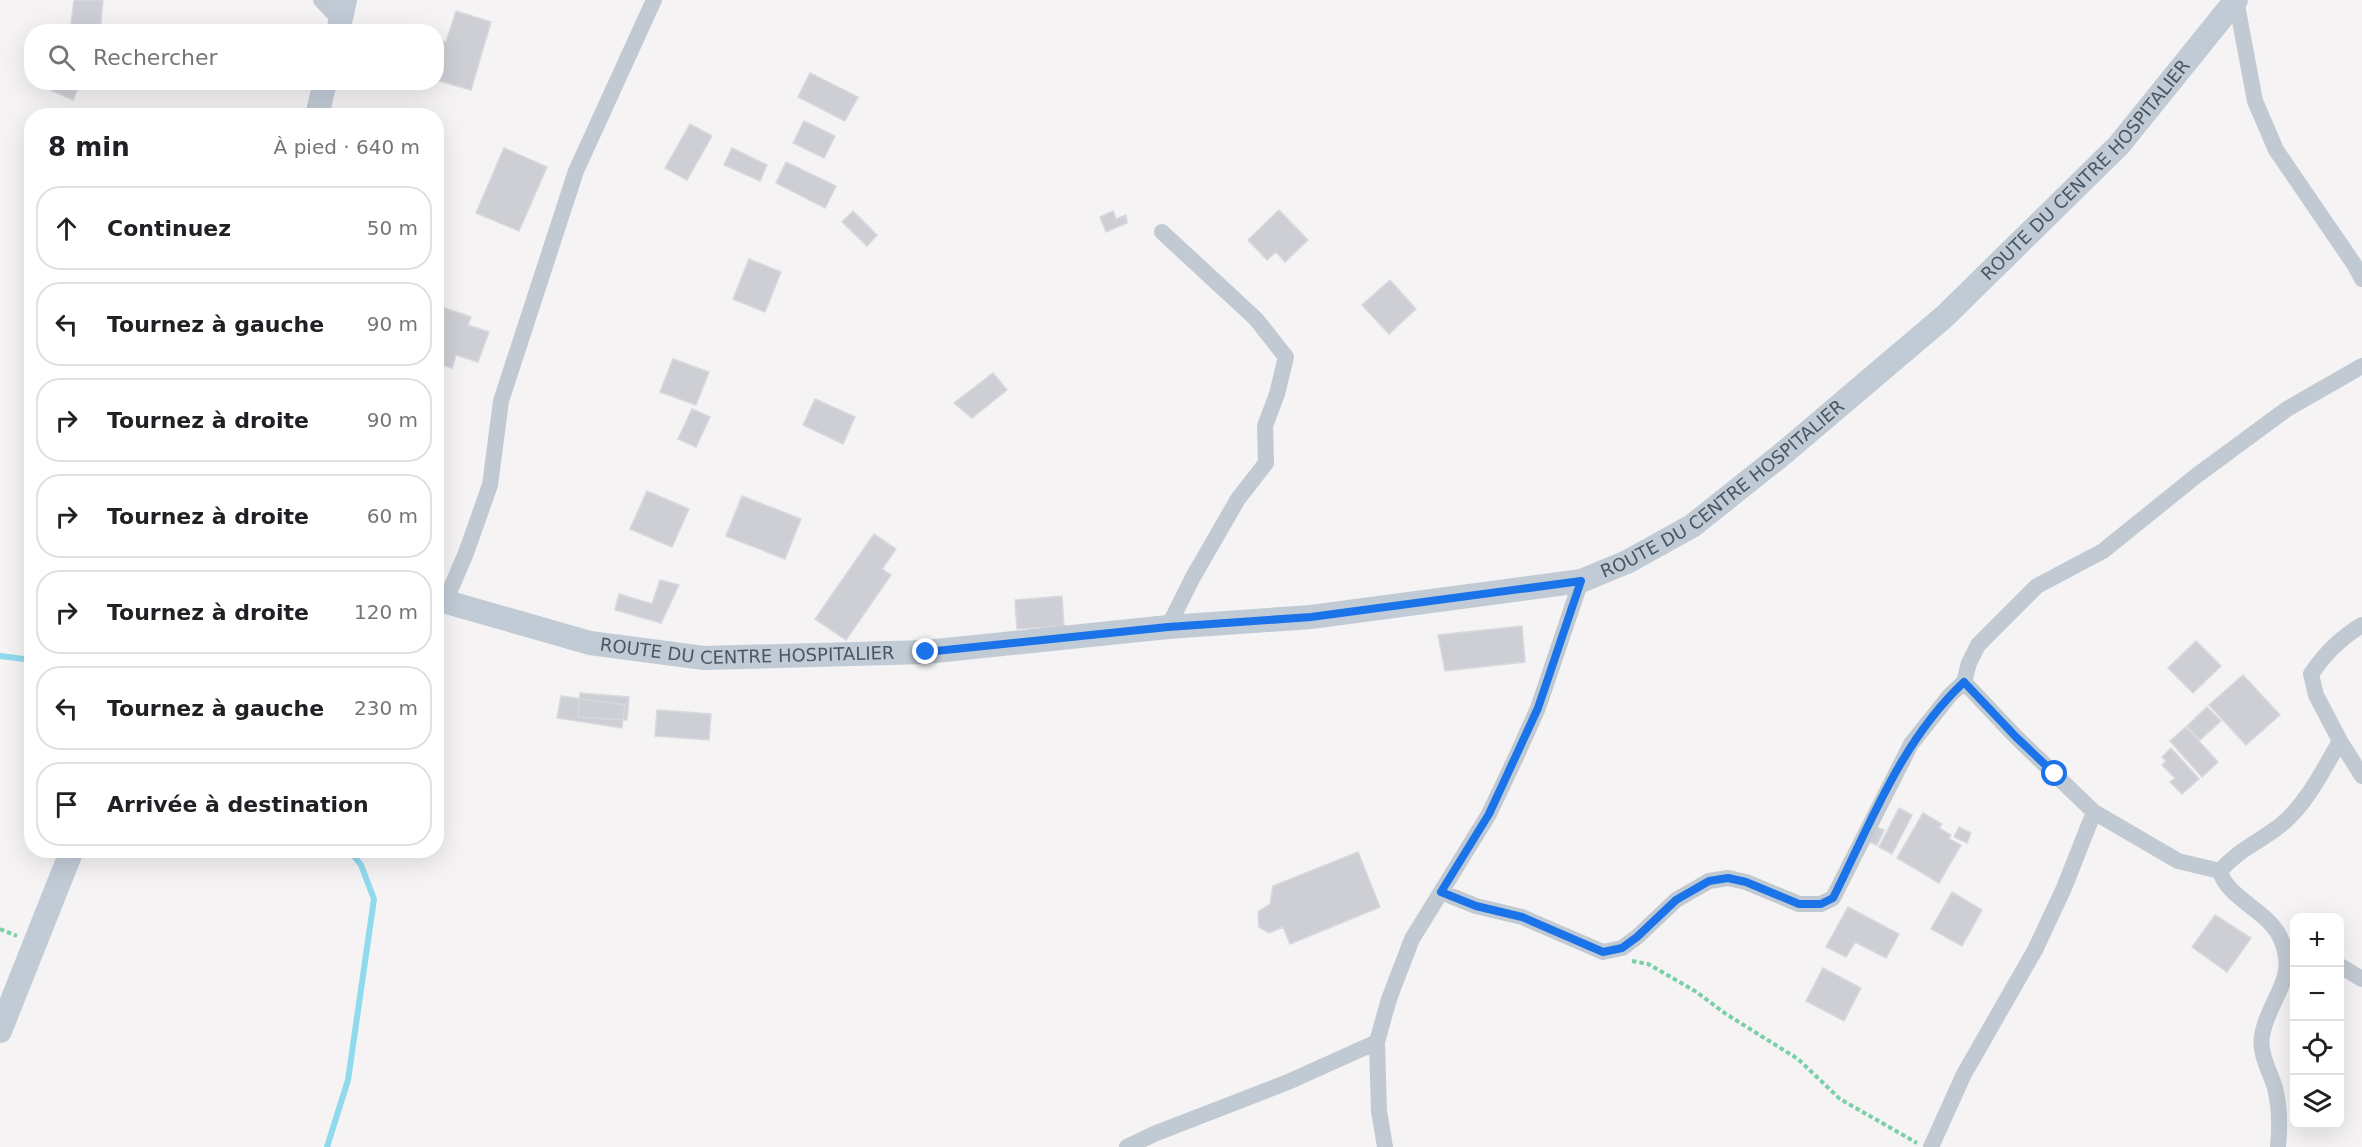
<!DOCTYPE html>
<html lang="fr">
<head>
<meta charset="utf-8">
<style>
	body { margin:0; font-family:"DejaVu Sans",sans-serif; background:#f6f6f6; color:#202124 }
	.controls { position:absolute; right:18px; bottom:18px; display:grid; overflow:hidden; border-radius:12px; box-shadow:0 6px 24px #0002 }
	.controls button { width:54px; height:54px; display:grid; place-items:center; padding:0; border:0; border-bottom:2px solid #e0e0e0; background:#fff; color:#202124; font:30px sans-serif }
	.stop { position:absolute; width:18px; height:18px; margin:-14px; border:4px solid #1a73e8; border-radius:50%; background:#fff }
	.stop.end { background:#1a73e8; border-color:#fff; box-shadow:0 2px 6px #0008 }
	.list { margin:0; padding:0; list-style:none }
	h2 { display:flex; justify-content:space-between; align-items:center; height:78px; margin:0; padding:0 24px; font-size:26px }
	h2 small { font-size:20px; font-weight:400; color:#757577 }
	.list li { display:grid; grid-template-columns:39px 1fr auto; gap:18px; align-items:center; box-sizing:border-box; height:84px; margin:0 12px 12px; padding:0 12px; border:2px solid #e0e0e0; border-radius:24px }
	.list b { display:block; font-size:22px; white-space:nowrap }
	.list em { font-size:20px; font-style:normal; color:#757577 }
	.icon { flex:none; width:33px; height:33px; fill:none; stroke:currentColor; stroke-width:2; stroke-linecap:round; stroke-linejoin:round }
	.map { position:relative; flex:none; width:2362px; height:1147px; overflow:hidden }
	.search { position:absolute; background:#fff; box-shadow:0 6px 24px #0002; left:24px; top:24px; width:420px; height:66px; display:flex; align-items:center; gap:15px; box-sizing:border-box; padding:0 21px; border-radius:24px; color:#757577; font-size:22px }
	.panel { position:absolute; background:#fff; box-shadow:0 6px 24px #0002; left:24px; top:108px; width:420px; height:750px; border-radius:24px }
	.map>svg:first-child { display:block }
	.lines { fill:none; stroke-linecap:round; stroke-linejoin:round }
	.stream { stroke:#90daee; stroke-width:6 }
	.building { fill:#cdcfd5; stroke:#d7d9de; stroke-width:1.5 }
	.path { stroke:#7ad0a6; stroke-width:4; stroke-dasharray:4.5 3; stroke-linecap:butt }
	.street { stroke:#c1cad2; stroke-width:16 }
	.secondary { stroke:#c1cbd6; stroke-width:24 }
	.route { stroke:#1a73e8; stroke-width:8 }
	.labels { text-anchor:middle; stroke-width:5; stroke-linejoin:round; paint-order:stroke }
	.street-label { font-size:18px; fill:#4a5661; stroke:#fff }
</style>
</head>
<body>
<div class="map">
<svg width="2362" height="1147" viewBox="0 0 2362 1147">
	<rect width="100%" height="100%" fill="#f5f3f3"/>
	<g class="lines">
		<path class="stream" d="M 0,656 L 32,660
			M 327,1147 L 348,1080 L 374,899 L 361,865 L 349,850"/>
	</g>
	<path class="building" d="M 74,0 L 103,0 L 100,32 L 70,32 Z
		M 456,11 L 491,22 L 471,90 L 436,80 L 441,62 L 436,60 L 436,48 L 439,40 L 446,42 Z
		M 213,25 L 237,32 L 210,32 Z
		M 810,73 L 858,97 L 845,121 L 798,97 Z
		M 48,82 L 81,82 L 73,100 L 46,88 Z
		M 804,121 L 835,136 L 824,158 L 793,143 Z
		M 690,124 L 712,136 L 687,180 L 665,168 Z
		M 504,148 L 547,167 L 519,231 L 476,213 Z
		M 732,148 L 767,165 L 760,181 L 724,165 Z
		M 786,162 L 836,186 L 825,208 L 776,183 Z
		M 1279,210 L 1308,240 L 1285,262 L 1276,252 L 1267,260 L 1248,240 Z
		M 853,211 L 877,235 L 867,246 L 842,222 Z
		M 1113,211 L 1116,219 L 1126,215 L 1127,223 L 1106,232 L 1100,217 Z
		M 749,259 L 781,272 L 765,312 L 733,299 Z
		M 1390,280 L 1416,309 L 1389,334 L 1362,305 Z
		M 436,305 L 471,317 L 468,325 L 489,332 L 478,362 L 456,355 L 452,368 L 436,363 Z
		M 673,359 L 709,372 L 696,405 L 660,392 Z
		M 993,373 L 1007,390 L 972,418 L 954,403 Z
		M 815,399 L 855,417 L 843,444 L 803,425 Z
		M 692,409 L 710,417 L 696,447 L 678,439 Z
		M 647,491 L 689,509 L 672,547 L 630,529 Z
		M 742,496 L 801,519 L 785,559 L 726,536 Z
		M 874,534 L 896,549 L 882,569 L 891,575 L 846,640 L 815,619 Z
		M 660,580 L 679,585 L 661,623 L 615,610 L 619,594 L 652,604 Z
		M 1062,596 L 1064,626 L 1017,629 L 1015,600 Z
		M 1522,626 L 1525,662 L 1445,671 L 1438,635 Z
		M 2196,641 L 2221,666 L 2193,693 L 2168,668 Z
		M 2243,675 L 2280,715 L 2246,745 L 2209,705 Z
		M 580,693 L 629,697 L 627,720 L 578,717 Z
		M 561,696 L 625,705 L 622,728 L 557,718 Z
		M 2207,707 L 2221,721 L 2200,740 L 2187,726 Z
		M 657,710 L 711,714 L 709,740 L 655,736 Z
		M 2186,727 L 2218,762 L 2202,777 L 2170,741 Z
		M 2171,748 L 2199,779 L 2182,794 L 2170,782 L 2175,778 L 2162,765 L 2166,761 L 2162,757 Z
		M 1899,808 L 1912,815 L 1892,854 L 1879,847 Z
		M 1923,813 L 1942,824 L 1939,828 L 1951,835 L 1949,839 L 1961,845 L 1939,883 L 1897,858 Z
		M 1874,826 L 1884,830 L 1877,845 L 1867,841 Z
		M 1959,827 L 1971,833 L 1967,843 L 1954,837 Z
		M 1358,852 L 1380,907 L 1290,944 L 1283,927 L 1269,933 L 1259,927 L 1258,912 L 1270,904 L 1273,886 Z
		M 1952,892 L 1982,910 L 1962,946 L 1931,929 Z
		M 1848,907 L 1899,934 L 1886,958 L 1855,942 L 1846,957 L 1826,947 Z
		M 2215,915 L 2251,938 L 2227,972 L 2192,947 Z
		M 1823,968 L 1861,988 L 1844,1021 L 1806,1001 Z"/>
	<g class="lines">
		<path class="path" d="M 0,929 L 17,936
			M 1632,961 L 1648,964 L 1695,991 L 1726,1014 L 1798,1059 L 1840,1099 L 1917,1143"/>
		<path class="street" d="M 321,0 L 341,21
			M 2236,0 L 2255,101 L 2276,150 L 2354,264 L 2362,279
			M 1162,232 L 1256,319 L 1286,357 L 1277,394 L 1265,426 L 1266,463 L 1238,499 L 1193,577 L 1168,627
			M 445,602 L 466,553 L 490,485 L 501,401 L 576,171 L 654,0
			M 1964,682 L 2016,737 L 2094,812 L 2178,861 L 2220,871
			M 2340,741 L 2362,776
			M 2220,871 C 2240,848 2260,842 2282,824 C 2308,802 2323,770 2340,741 L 2316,695 L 2311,674 C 2325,653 2340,638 2362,625
			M 2220,871 C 2226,897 2268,911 2280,937 C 2300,979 2268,998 2262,1036 C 2259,1054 2270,1071 2275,1088 C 2280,1108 2280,1127 2278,1147
			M 1441,892 L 1476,906 L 1522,917 L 1603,952 L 1622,948 L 1637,937 L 1676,900 L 1709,881 L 1728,878 L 1746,882 L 1799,904 L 1821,904 L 1833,898 L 1911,744 L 1950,695 L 1964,682 L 1969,663 L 1978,645 L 2037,586 L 2103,551 L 2196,476 L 2287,409 L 2362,366
			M 2340,966 L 2362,979
			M 1127,1147 L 1154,1134 L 1288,1082 L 1377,1042
			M 1385,1147 L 1379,1111 L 1377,1042 L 1389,999 L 1412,939 L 1489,814 L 1516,757 L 1538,708 L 1581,581
			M 1931,1147 L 1964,1074 L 2035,950 L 2064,888 L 2094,812"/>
		<g class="secondary">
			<path d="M 338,32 L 345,0"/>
			<path d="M 317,116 L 325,82"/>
			<path id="s1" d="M 436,599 L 590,643 L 704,658 L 926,652 L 1168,627 L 1311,617 L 1581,581 L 1627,562 L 1692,526 L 1780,456 L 1945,316 L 2119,145 L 2236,0"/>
			<path d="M 0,1031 L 72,850"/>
		</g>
	</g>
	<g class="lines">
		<path class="route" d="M 926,652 L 1168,627 L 1311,617 L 1581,581 L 1538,708 L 1489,814 L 1441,892 L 1476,906 L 1522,917 L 1603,952 L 1622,948 L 1637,937 L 1676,900 L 1709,881 L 1728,878 L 1746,882 L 1799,904 L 1821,904 L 1833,898 C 1871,823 1901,741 1964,682 L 2016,737 L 2055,774"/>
	</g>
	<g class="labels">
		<g class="street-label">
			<text dy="6" stroke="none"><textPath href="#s1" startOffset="1812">ROUTE DU CENTRE HOSPITALIER</textPath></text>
			<text dy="6" stroke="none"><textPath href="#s1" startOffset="1326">ROUTE DU CENTRE HOSPITALIER</textPath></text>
			<text dy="6" stroke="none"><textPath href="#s1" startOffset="318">ROUTE DU CENTRE HOSPITALIER</textPath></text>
		</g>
	</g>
</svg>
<div class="controls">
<button>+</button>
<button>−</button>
<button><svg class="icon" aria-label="locate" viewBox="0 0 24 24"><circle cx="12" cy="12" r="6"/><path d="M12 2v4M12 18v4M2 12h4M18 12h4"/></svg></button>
<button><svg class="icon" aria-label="layers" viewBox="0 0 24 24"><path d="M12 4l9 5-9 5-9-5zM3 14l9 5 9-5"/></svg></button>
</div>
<div class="stop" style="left:2055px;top:774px"></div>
<div class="stop end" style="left:926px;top:652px"></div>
<div class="search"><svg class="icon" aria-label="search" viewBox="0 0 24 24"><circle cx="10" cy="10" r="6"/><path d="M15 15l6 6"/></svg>Rechercher</div>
<section class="panel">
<h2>8 min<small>À pied · 640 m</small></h2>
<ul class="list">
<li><svg class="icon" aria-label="ahead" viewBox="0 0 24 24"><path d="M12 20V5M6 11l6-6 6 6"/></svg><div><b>Continuez</b></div><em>50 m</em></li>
<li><svg class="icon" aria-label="left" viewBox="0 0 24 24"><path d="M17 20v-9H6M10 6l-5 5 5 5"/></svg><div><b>Tournez à gauche</b></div><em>90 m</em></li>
<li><svg class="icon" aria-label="right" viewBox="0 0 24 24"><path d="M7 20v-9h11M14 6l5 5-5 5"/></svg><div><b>Tournez à droite</b></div><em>90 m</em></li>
<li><svg class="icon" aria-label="right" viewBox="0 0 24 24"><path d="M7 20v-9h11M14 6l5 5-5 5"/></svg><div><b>Tournez à droite</b></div><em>60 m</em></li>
<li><svg class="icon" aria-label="right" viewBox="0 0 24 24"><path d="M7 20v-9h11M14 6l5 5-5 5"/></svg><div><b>Tournez à droite</b></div><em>120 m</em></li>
<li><svg class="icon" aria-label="left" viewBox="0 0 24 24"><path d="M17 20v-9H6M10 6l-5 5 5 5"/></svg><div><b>Tournez à gauche</b></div><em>230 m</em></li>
<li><svg class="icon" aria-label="arrive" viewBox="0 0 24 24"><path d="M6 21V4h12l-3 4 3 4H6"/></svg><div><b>Arrivée à destination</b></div></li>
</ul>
</section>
</div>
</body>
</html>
